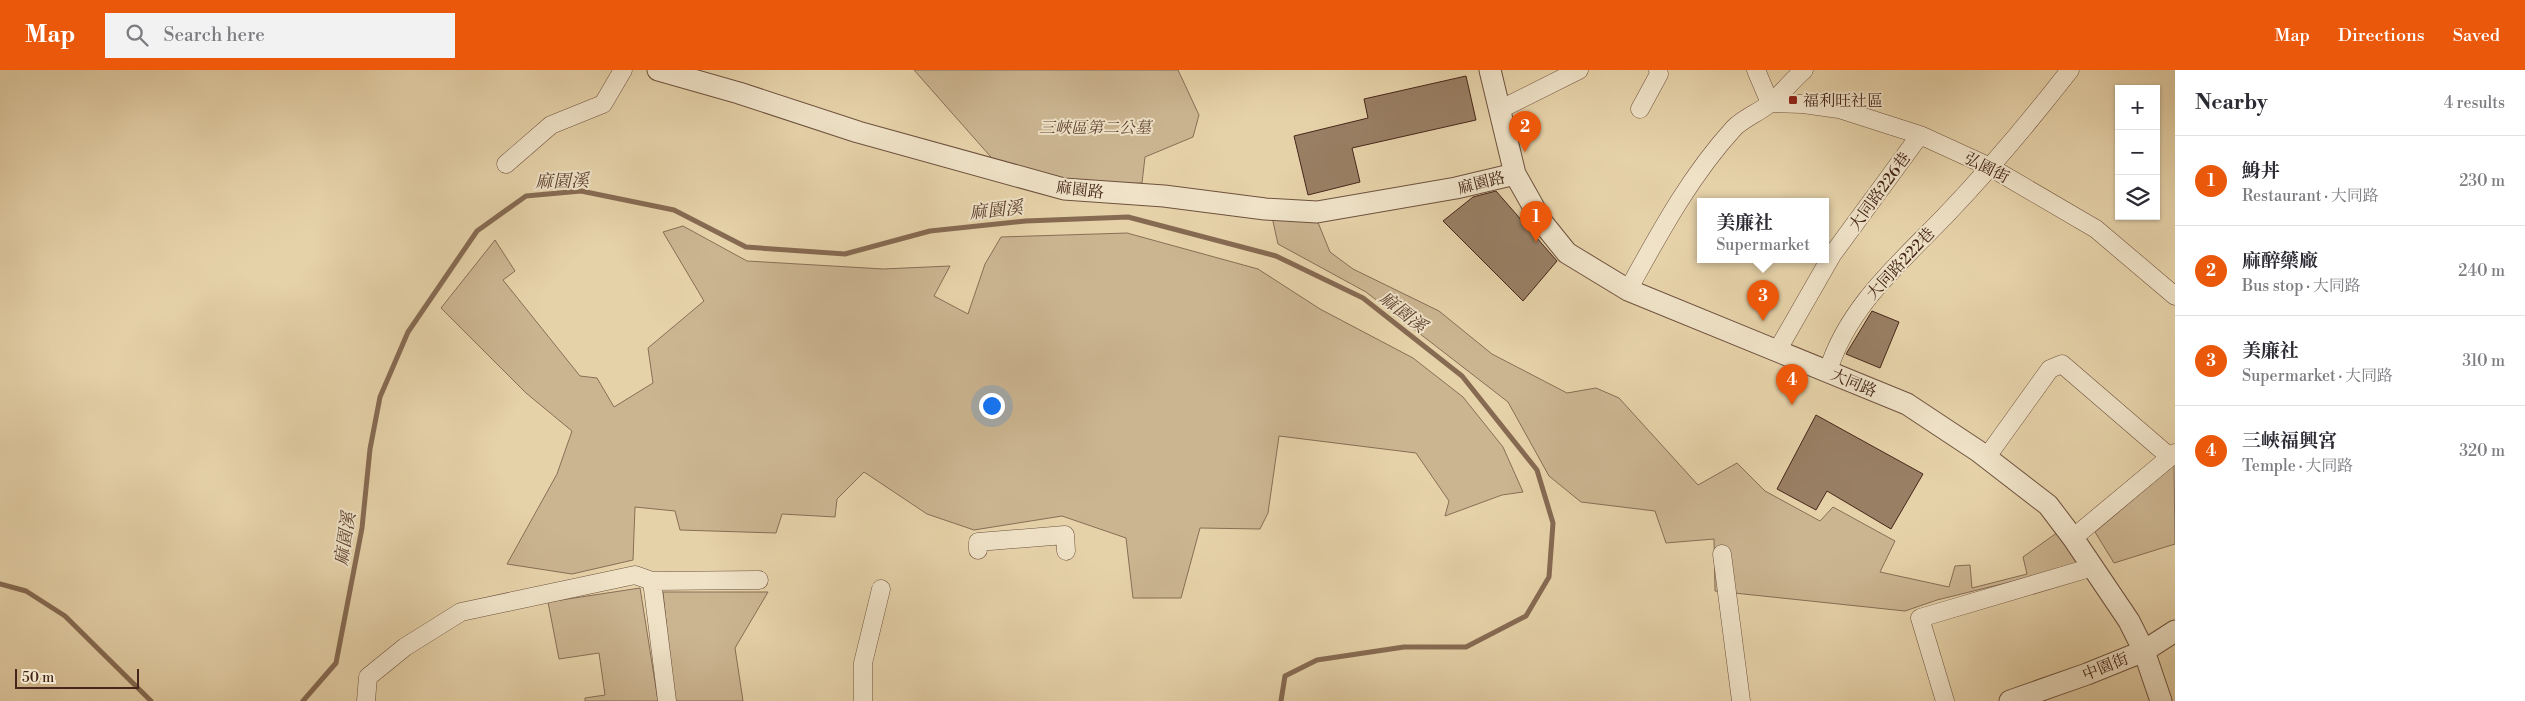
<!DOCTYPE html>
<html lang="en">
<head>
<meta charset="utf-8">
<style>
	body { margin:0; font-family:"Libre Bodoni","Noto Serif TC",serif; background:#f2f2f3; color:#2b2b33 }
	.controls { position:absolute; right:15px; top:15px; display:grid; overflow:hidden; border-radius:0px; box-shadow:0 1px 4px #0004 }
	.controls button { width:45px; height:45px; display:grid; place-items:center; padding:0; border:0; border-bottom:1px solid #e1e1e2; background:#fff; color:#2b2b33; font:25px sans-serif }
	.scale { position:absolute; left:15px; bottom:12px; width:124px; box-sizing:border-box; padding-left:5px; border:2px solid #46261a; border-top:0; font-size:14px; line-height:18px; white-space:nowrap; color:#46261a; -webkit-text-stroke:4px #efe2c7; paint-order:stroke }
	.you { position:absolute; left:991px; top:335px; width:18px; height:18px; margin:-12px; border:4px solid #fff; border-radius:50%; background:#1a73e8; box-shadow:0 0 0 8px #1a73e833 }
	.badge { display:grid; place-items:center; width:32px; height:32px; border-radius:50%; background:#ea580c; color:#fff; font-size:16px; font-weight:700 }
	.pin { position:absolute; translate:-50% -41px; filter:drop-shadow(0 1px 2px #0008) }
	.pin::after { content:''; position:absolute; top:26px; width:18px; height:15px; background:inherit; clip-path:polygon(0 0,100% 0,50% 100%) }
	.popup { position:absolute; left:1697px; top:128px; width:132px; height:65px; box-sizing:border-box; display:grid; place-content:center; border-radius:0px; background:#fff; filter:drop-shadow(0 1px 4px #0005); font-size:16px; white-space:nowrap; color:#7c7c81 }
	.popup b { font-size:19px; color:#2b2b33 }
	.popup::after { content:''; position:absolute; left:50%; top:100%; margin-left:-10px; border:10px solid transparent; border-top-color:#fff }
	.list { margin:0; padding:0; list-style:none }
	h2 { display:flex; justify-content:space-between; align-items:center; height:65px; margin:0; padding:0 20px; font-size:21px }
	h2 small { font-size:16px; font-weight:400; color:#7c7c81 }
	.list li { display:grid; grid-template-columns:32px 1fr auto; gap:15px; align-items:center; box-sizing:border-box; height:90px; padding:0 20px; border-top:1px solid #e1e1e2 }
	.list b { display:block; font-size:19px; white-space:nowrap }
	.list p { margin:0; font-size:16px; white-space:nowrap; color:#7c7c81 }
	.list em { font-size:16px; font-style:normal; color:#7c7c81 }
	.icon { flex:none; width:28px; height:28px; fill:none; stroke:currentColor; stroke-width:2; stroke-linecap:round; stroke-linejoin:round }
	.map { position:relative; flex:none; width:2175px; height:631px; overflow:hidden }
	header { display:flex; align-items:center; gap:30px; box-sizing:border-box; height:70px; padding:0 25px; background:#ea580c; color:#fff }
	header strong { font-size:24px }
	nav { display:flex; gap:28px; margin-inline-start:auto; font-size:18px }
	.search { width:350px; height:45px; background:#f2f2f3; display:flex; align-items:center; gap:12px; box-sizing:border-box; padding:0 18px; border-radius:0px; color:#7c7c81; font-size:19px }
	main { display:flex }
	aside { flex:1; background:#fff }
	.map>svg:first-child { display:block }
	.green { fill:#cbb591; stroke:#886e56 }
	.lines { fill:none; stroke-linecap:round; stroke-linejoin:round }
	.stream { stroke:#866a52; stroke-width:5 }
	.building { fill:#997f64; stroke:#46261a }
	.minor-casing { stroke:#6e513e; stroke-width:19 }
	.tertiary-casing { stroke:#6e513e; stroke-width:23 }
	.minor { stroke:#efe2c7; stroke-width:18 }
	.tertiary { stroke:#efe2c7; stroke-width:21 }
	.poi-dot { fill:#8f2418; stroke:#efe2c7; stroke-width:2 }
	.labels { text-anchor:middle; stroke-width:4; stroke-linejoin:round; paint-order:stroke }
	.poi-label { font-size:16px; fill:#46261a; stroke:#efe2c7; text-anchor:start }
	.park-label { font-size:16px; font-style:italic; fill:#614332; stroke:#efe2c7 }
	.street-label { font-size:16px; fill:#46261a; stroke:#efe2c7 }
	.water-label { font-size:18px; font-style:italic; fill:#604232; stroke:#efe2c7 }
</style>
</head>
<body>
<header>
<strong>Map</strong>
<div class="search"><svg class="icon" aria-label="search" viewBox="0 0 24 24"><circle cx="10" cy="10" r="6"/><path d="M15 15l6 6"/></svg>Search here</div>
<nav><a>Map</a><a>Directions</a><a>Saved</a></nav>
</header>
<main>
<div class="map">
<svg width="2175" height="631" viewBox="0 0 2175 631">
	<rect width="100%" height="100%" fill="#e6d2a9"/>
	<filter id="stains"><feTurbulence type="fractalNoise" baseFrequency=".004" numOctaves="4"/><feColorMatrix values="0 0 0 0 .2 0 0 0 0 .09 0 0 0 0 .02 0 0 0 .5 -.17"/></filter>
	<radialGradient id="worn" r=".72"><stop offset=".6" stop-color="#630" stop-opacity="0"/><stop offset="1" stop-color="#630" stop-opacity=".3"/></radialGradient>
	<path class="green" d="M 914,0 L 1178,0 L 1199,45 L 1193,67 L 1145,87 L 1142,113 L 1084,115 L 998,95 Z
		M 1272,147 L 1317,150 L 1330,182 L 1353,199 L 1439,241 L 1492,284 L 1567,323 L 1596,318 L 1619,328 L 1698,415 L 1737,393 L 1765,421 L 1820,451 L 1833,437 L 1895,471 L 1880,502 L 1949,517 L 1955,496 L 1970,495 L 1972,518 L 2027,504 L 2023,487 L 2058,462 L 2083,494 L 1937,530 L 1905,541 L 1715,521 L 1714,469 L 1666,473 L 1655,441 L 1581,432 L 1549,406 L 1508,332 L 1366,222 L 1278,174 Z
		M 683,156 L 747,191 L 883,199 L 950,196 L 934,226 L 968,244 L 985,194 L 1001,167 L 1127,163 L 1258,199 L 1320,239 L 1413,288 L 1463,327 L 1503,377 L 1523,422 L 1502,425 L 1445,446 L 1449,431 L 1416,383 L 1279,366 L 1268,443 L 1260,459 L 1200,458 L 1181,528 L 1133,528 L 1126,468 L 1062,446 L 974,460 L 927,444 L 864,402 L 837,429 L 835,447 L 782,444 L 776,463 L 680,460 L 675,441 L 635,437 L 633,490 L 572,504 L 507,494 L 557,404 L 572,361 L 526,323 L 441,238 L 495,170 L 515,201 L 503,210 L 580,306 L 597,308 L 614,337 L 653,313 L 648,278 L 704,231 L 663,162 Z
		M 2174,395 L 2175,474 L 2114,493 L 2095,462 Z
		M 640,518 L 658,631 L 585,631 L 585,628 L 605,625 L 599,583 L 559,589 L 548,532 Z
		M 663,522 L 768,522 L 735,578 L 743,631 L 674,631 Z"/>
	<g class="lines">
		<path class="stream" d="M 0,514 L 26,521 L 65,546 L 151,631
			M 303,631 L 336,593 L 362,458 L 370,379 L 380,327 L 408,262 L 477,161 L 526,126 L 581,121 L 674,140 L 746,177 L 845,184 L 930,161 L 1026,151 L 1128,147 L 1276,186 L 1363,228 L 1462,306 L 1537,400 L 1553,453 L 1549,507 L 1526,546 L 1466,577 L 1404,577 L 1317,590 L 1285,606 L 1281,631"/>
	</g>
	<path class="building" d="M 1466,6 L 1476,50 L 1352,78 L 1360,112 L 1308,125 L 1294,66 L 1368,48 L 1364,29 Z
		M 1496,121 L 1557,191 L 1523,231 L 1443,151 L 1473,127 Z
		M 1872,241 L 1899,252 L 1880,298 L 1846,284 Z
		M 1816,345 L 1923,404 L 1891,459 L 1827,421 L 1816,440 L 1777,419 Z"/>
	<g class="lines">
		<defs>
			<path id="minor" d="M 1756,0 L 1770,33
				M 1770,33 L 1803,34 L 1839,39 L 1920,65 L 1990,97 L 2096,159 L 2175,226
				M 1640,39 L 1659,4 L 1658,0
				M 1499,40 L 1579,0
				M 506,94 L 551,55 L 603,34 L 623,0
				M 1628,220 C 1659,164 1690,106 1734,58 C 1744,48 1758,43 1769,34 C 1781,25 1792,10 1804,0
				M 1777,281 L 1832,185 L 1920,65
				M 1828,301 C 1848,236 1900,193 1946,145 C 1990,99 2031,50 2070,0
				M 1986,388 L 2050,299 L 2062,294 L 2170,387
				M 2073,468 L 2175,383
				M 978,480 L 978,472 L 1065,465 L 1066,481
				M 1722,484 L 1741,631
				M 652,511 L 759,510
				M 366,631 L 368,607 L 405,577 L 461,542 L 635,505 L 652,511 L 667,631
				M 863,631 L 863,593 L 881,519
				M 1945,631 L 1920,548 L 2093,497"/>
			<path id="tertiary" d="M 658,0 L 739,23 L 858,62 L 1064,119 L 1164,126 L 1265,139 L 1317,142 L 1456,118 L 1515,104
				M 1490,0 L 1515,104 L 1542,152 L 1567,183 L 1628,220 L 1907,334 L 1978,381 L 2048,435 L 2073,468 L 2129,551 L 2144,581 L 2161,631
				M 2010,631 L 2087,604 L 2144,581 L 2175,561"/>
		</defs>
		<use href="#minor" class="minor-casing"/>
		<use href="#tertiary" class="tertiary-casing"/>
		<use href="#minor" class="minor"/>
		<use href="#tertiary" class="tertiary"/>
	</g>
	<rect class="poi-dot" x="1788" y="25" width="10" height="10" rx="2.5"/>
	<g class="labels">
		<g class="poi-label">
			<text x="1803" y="36">福利旺社區</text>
		</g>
		<g class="park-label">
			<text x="1095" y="63">三峽區第二公墓</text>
		</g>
		<g class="street-label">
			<text transform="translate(1987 97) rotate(27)" y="6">弘園街</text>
			<text transform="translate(1481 112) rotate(-14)" y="6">麻園路</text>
			<text transform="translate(1080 119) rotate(7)" y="6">麻園路</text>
			<text transform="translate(1879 121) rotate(-54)" y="6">大同路226巷</text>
			<text transform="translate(1900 193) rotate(-47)" y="6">大同路222巷</text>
			<text transform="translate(1854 312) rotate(23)" y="6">大同路</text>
			<text transform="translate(2105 596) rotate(-22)" y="6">中園街</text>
		</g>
		<g class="water-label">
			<text transform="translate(562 111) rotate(-1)" y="6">麻園溪</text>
			<text transform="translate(996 140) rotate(-6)" y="6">麻園溪</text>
			<text transform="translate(1403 242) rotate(38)" y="6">麻園溪</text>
			<text transform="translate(345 469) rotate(-81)" y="6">麻園溪</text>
		</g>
	</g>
	<rect width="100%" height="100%" filter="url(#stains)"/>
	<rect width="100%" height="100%" fill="url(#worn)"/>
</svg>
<div class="controls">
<button>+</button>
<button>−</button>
<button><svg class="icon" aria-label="layers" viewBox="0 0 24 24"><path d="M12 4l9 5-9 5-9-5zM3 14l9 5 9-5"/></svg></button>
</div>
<div class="scale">50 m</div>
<div class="you"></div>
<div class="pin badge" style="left:1536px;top:172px">1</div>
<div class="pin badge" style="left:1525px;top:82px">2</div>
<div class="pin badge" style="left:1763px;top:251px">3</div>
<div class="popup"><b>美廉社</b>Supermarket</div>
<div class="pin badge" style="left:1792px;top:335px">4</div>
</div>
<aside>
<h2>Nearby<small>4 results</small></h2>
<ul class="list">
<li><span class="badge">1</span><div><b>鯓丼</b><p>Restaurant · 大同路</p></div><em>230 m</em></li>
<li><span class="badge">2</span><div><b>麻醉藥廠</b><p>Bus stop · 大同路</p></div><em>240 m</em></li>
<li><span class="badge">3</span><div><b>美廉社</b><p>Supermarket · 大同路</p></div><em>310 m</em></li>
<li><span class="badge">4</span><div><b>三峽福興宮</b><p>Temple · 大同路</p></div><em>320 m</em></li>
</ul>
</aside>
</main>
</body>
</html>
